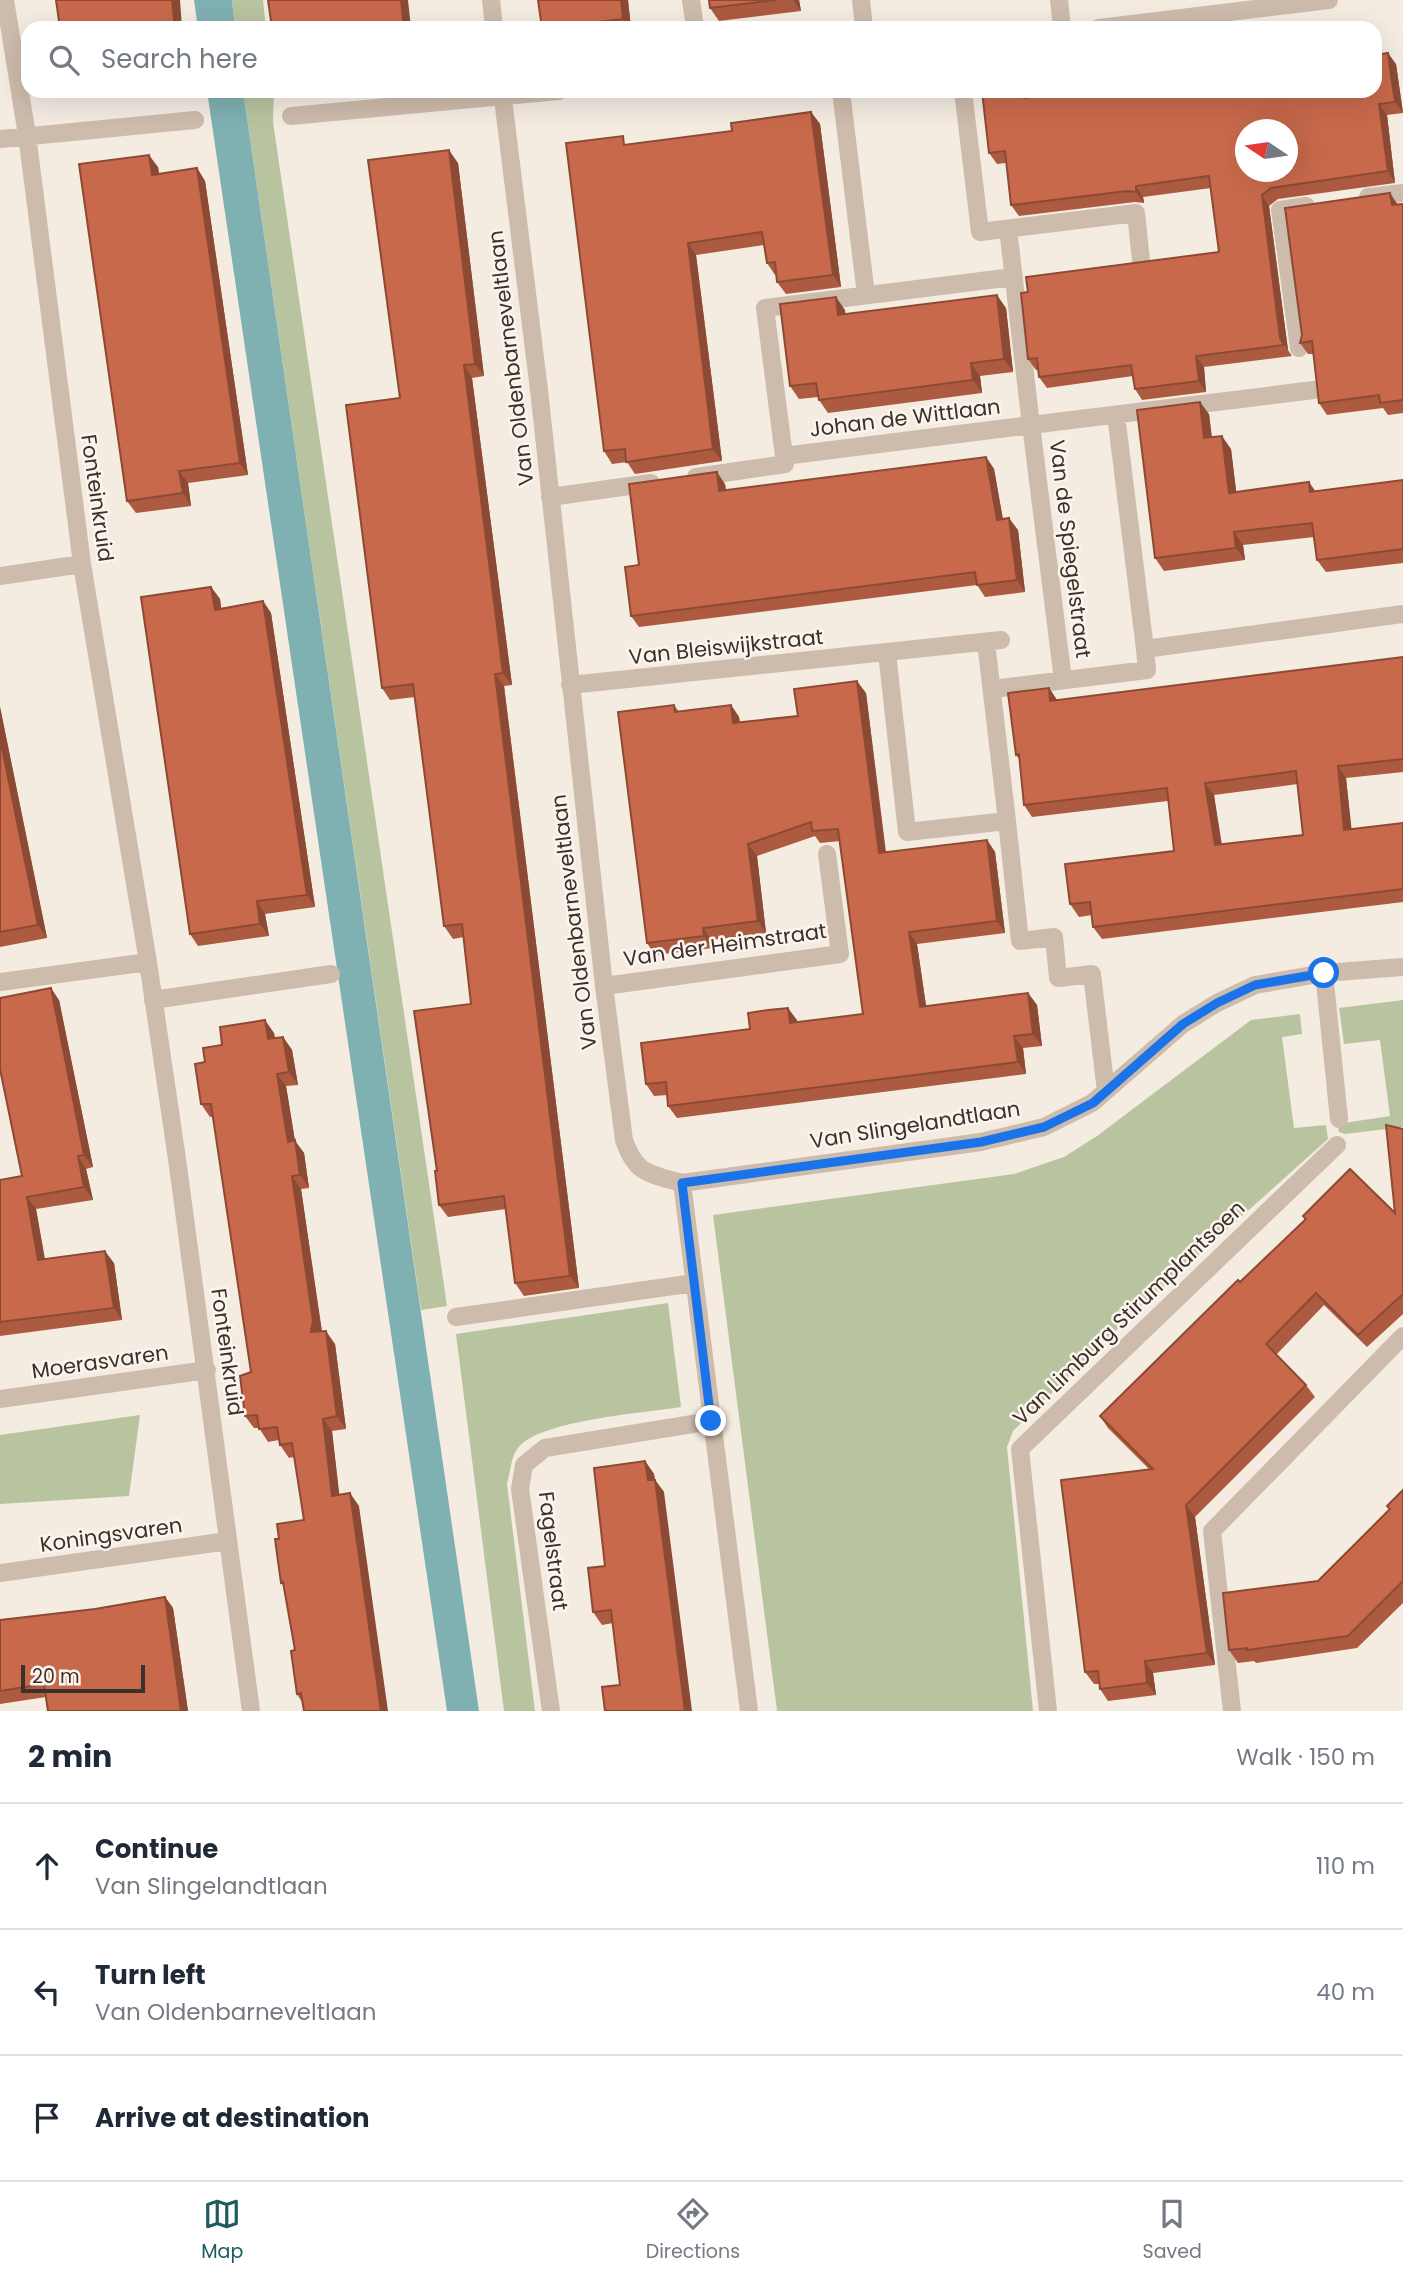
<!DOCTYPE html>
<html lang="en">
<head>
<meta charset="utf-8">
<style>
	body { margin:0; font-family:Poppins,sans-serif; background:#f2f2f3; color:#1f2937 }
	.compass { position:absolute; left:1235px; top:119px; width:63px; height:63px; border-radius:50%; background:#fff; box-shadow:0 7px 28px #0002; rotate:283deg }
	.scale { position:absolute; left:21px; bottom:18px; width:124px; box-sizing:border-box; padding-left:7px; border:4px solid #3b302b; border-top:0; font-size:19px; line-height:24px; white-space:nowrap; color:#3b302b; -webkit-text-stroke:5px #fbf5ee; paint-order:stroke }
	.stop { position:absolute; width:21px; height:21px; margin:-16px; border:5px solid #1a73e8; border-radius:50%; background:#fff }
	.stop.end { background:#1a73e8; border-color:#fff; box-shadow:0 2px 7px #0008 }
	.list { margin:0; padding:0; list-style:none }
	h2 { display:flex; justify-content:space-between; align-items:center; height:91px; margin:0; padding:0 28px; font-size:30px }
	h2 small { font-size:23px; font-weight:400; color:#747a83 }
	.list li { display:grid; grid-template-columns:46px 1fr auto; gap:21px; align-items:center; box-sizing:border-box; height:126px; padding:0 28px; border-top:2px solid #e0e1e3 }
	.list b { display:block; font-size:26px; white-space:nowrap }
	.list p { margin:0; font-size:23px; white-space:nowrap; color:#747a83 }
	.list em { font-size:23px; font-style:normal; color:#747a83 }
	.icon { flex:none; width:38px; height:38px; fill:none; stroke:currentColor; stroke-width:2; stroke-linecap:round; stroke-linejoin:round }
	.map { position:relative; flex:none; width:1403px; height:1711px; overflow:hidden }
	.search { position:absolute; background:#fff; box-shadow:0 7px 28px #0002; left:21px; right:21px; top:21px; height:77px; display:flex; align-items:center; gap:18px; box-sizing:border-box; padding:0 24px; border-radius:21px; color:#747a83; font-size:26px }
	.sheet { height:469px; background:#fff }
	nav { display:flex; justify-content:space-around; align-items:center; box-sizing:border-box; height:98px; border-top:2px solid #e0e1e3; background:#fff; font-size:19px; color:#747a83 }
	nav a { display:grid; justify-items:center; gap:4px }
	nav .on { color:#1f5a5e }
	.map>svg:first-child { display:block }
	.green { fill:#b8c4a0 }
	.water { fill:#7fb0b2 }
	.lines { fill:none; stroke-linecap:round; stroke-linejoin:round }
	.lane { stroke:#cdbbac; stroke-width:18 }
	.street { stroke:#cdbbac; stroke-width:18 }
	.wall { fill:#ac5a40; fill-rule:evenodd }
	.shaded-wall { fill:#8c4a34 }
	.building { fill:#c8694b; stroke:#8c4a34; stroke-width:2; fill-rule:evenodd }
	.route { stroke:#1a73e8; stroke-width:9 }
	.labels { text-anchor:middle; stroke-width:5; stroke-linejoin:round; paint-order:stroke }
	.street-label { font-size:21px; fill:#3b302b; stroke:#fbf5ee }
</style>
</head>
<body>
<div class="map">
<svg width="1403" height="1711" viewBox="0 0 1403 1711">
	<rect width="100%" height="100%" fill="#f4ebe1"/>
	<path class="green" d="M 232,0 L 263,0 L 266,28 L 235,28 Z
		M 243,91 L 274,91 L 273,122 L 447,1306 L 421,1310 Z
		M 1403,1000 L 1403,1127 L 1345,1134 L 1339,1132 L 1337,1124 L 1390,1116 L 1380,1040 L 1344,1044 L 1339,1008 Z
		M 1300,1014 L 1302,1034 L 1282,1037 L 1294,1128 L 1326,1125 L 1328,1139 L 1134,1313 L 1013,1431 L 1007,1447 L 1033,1711 L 777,1711 L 713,1215 L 1014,1174 L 1064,1157 L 1097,1136 L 1251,1020 Z
		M 668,1303 L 681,1407 C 645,1413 539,1420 518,1448 C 511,1456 510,1474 507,1484 L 535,1711 L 504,1711 L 456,1334 Z
		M 140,1415 L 129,1496 L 0,1504 L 0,1435 Z"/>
	<path class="water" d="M 194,0 L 232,0 L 235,28 L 198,28 Z
		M 207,91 L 243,91 L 479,1711 L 447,1711 Z"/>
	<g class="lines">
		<path class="lane" d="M 1324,973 L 1339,1119
			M 604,986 L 840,954 L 827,854
			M 153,1000 L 331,974"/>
		<path class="street" d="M 5,0 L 27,135 L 82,564 L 148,962 L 177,1159 L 251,1711
			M 491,0 L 494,28
			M 691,0 L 695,28
			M 861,0 L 864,28
			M 1059,0 L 1062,28
			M 1099,28 L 1329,0
			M 502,91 L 539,390 L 604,986 L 624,1140 C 636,1175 650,1174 682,1183 L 749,1711
			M 841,91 L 866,295
			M 963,91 L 980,232 L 1136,213 L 1141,261
			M 291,116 L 559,91
			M 0,139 L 195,120
			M 1368,197 L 1403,193
			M 1299,348 L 1280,210 L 1306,206
			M 1116,415 L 1145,649
			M 784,456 L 1031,425 L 1008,229
			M 696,477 L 785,464 L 765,308 L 1013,277
			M 550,497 L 651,483
			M 0,576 L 82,564
			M 887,653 L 907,832 L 1007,821 L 986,642
			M 1063,680 L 1031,425 L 1314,390
			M 570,685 L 1001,640
			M 992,689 L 1147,670 L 1145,649 L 1403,614
			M 1007,821 L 1020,941 L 1054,937 L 1058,978 L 1092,974 L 1106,1091
			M 0,982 L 148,962
			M 682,1183 L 981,1142 L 1044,1127 L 1092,1103 L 1183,1024 L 1217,1003 L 1255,985 L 1324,973 L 1403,967
			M 456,1317 L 694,1283
			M 0,1399 L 207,1370
			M 0,1573 L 228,1541
			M 551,1711 L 520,1489 L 524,1465 L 545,1448 L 711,1421
			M 1048,1711 L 1020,1449 L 1337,1145
			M 1232,1711 L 1212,1531 L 1403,1336"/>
	</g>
	<path class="wall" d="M 628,0 L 631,28 L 542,28 Z
		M 709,0 L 799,0 L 801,11 L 719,21 L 710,8 Z
		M 1396,64 L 1403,113 L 1387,115 L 1395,183 L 1278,199 L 1269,206 L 1288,350 L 1292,356 L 1204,367 L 1206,392 L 1142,400 L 1135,389 L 1133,376 L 1047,388 L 1039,377 L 1038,370 L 1036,370 L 1028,359 L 1219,252 L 1211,188 L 1143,197 L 1144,203 L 1135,202 L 1019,216 L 1011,205 L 1006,163 L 997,164 L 989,153 L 1030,98 Z
		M 811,112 L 820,124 L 841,287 L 786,294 L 777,282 L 776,275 L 775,275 L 767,263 L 764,245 L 696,255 L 722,461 L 635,474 L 627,462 L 612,464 L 604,451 L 628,144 L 732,131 Z
		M 458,163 L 484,376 L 472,378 L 512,685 L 504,686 L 579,1288 L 524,1296 L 515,1283 L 506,1209 L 448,1217 L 439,1205 L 437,1171 L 471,1004 L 464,937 L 453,939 L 444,926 L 415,697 L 390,700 L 382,688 L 400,398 Z
		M 158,167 L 159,174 L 197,168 L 205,181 L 248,475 L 188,483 L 191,506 L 136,513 L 127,501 Z
		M 1403,204 L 1403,413 L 1388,415 L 1383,408 L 1327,415 L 1319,403 L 1313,354 L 1308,354 L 1300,343 L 1398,205 Z
		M 1006,308 L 1013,372 L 980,376 L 982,393 L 828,413 L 819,400 L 818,397 L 799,399 L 790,386 L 845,310 L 845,314 Z
		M 1209,414 L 1212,437 L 1231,449 L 1236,492 L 1315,491 L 1403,480 L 1403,563 L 1326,572 L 1317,560 L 1314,537 L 1243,545 L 1245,560 L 1164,571 L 1155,558 Z
		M 986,457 L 994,469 L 1003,519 L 1018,530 L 1025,592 L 985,597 L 977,585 L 639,627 L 631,616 L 639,565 L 725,484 L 726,490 Z
		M 211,587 L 220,599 L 221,608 L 263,601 L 271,613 L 315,907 L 265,914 L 269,936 L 198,946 L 190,934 Z
		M 1403,657 L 1403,772 L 1346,778 L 1351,829 L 1403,823 L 1403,902 L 1102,939 L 1093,927 L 1092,915 L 1079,917 L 1070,904 L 1174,851 L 1168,801 L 1032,817 L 1024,805 L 1019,759 L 1016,755 L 1049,688 L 1057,700 ZM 1298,784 L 1303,835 L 1221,845 L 1214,795 Z
		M 866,693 L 886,852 L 987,840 L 995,852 L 1005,933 L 917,944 L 926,1006 L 1028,993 L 1037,1005 L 1042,1046 L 1023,1048 L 1026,1074 L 677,1118 L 668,1106 L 667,1095 L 654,1096 L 646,1084 L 750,1029 L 797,1020 L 797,1023 L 863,1014 L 840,841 L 820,843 L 815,836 L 757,856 L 766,933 L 711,940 L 712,948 L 655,955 L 647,943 L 674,705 L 679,712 L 731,705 L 739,717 L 740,723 L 798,716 Z
		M 0,707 L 47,938 L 0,947 Z
		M 59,1000 L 93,1167 L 86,1169 L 93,1200 L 36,1209 L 45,1259 L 114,1263 L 122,1320 L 0,1336 L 0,1180 L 22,1176 Z
		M 274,1033 L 275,1038 L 283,1037 L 292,1050 L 298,1085 L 286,1086 L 295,1141 L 304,1153 L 309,1188 L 301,1189 L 322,1331 L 335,1344 L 346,1429 L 332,1431 L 339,1495 L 359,1506 L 302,1702 L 297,1694 L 295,1650 L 284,1586 L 281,1583 L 279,1539 L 304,1520 L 294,1457 L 289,1458 L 280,1445 L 279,1440 L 268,1442 L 259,1428 L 254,1428 L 245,1416 L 251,1372 L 213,1117 L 210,1117 L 201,1104 L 205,1062 L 222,1045 Z
		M 1403,1129 L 1403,1314 L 1367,1347 L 1324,1305 L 1276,1355 L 1306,1385 L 1315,1397 L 1195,1517 L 1215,1665 L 1153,1673 L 1156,1695 L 1108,1701 L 1100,1689 L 1099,1684 L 1094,1684 L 1085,1672 L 1149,1469 L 1108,1428 L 1100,1416 L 1305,1220 L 1303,1216 L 1395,1213 Z
		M 645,1461 L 654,1474 L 655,1480 L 664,1492 L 620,1685 L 613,1623 L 602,1625 L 593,1612 L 605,1566 Z
		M 1403,1490 L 1403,1603 L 1357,1648 L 1256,1663 L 1254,1661 L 1238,1663 L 1229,1650 L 1318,1581 L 1390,1510 L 1387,1506 Z
		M 165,1597 L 173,1608 L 188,1711 L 48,1711 L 46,1697 L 0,1704 L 0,1620 L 95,1609 Z"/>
	<path class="shaded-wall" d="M 172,0 L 180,0 L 182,28 L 175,28 Z
		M 401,0 L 408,0 L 411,28 L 404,28 Z
		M 621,0 L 628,0 L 631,28 L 629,28 L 623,19 Z
		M 793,0 L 799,0 L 801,11 Z
		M 1388,53 L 1396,64 L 1403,113 L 1395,102 Z
		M 1023,91 L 1025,91 L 1030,97 L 1032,109 L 1024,98 Z
		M 1379,104 L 1387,115 L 1395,183 L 1388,171 Z
		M 811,112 L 820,124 L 841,287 L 833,275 Z
		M 449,150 L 458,163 L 484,376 L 475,364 Z
		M 149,155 L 158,167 L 161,187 L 152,175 Z
		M 197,168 L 205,181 L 248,475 L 240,463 Z
		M 1136,186 L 1143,197 L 1144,203 L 1136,192 Z
		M 1390,193 L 1398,205 L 1392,205 Z
		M 1262,195 L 1269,206 L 1288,350 L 1292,356 L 1280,338 Z
		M 688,243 L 696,255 L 722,461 L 713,449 Z
		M 997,295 L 1006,308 L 1013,372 L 1004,359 Z
		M 836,297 L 845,310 L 847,328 L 838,315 Z
		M 1196,356 L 1204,367 L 1206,392 L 1199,381 Z
		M 971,363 L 980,376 L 982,393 L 973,380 Z
		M 464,365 L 472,378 L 512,685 L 503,673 Z
		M 1200,402 L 1209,414 L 1213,451 L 1204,438 Z
		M 1222,436 L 1231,449 L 1238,506 L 1229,493 Z
		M 986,457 L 994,469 L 1005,532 L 997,520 Z
		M 179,471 L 188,483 L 191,506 L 183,493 Z
		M 717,472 L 725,484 L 727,503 L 719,491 Z
		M 1309,482 L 1318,495 L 1310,492 Z
		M 1009,518 L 1018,530 L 1025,592 L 1017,580 Z
		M 1234,532 L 1243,545 L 1245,560 L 1236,548 Z
		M 211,587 L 220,599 L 223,622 L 215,610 Z
		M 263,601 L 271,613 L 315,907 L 307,895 Z
		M 495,674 L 504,686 L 579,1288 L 570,1276 Z
		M 857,681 L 866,693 L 887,865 L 879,853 Z
		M 1049,688 L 1057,700 L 1050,701 Z
		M 731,705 L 739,717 L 741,735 L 733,723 Z
		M 0,707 L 47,938 L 38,925 L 0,738 Z
		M 1338,766 L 1346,778 L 1353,842 L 1344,830 Z
		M 1205,783 L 1214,795 L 1224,858 L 1215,845 Z
		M 987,840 L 995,852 L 1005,933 L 997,921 Z
		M 748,844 L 757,856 L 766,933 L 758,921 Z
		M 257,901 L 265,914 L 269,936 L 260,924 Z
		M 703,928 L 711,940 L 712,948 L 704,936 Z
		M 909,932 L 917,944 L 928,1019 L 920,1007 Z
		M 51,988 L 59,1000 L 93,1167 L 84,1155 Z
		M 1028,993 L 1037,1005 L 1042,1046 L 1033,1034 Z
		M 788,1008 L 797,1020 L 799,1035 L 790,1023 Z
		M 265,1020 L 274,1033 L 277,1052 L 268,1039 Z
		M 1014,1036 L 1023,1048 L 1026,1074 L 1018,1062 Z
		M 283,1037 L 292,1050 L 298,1085 L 289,1072 Z
		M 277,1074 L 286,1086 L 295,1141 L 304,1153 L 309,1188 L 300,1175 L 288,1142 Z
		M 78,1156 L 86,1169 L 93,1200 L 84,1187 Z
		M 292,1176 L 301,1189 L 322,1334 L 311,1332 Z
		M 27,1197 L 36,1209 L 47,1273 L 38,1260 Z
		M 105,1251 L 114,1263 L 122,1320 L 114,1308 Z
		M 326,1331 L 335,1344 L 346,1429 L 337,1416 Z
		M 323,1419 L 332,1431 L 341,1509 L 332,1496 Z
		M 645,1461 L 654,1474 L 657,1493 L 648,1480 Z
		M 655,1480 L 664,1492 L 692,1711 L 685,1711 Z
		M 350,1493 L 359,1506 L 388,1711 L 381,1711 Z
		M 1186,1505 L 1195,1517 L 1215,1665 L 1207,1653 Z
		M 165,1597 L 173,1608 L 188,1711 L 181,1711 Z
		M 1145,1661 L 1153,1673 L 1156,1695 L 1147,1683 Z"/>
	<path class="building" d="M 56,0 L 172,0 L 175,28 L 60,28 Z
		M 268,0 L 401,0 L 404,28 L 272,28 Z
		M 538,0 L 621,0 L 623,19 L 554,28 L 542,28 Z
		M 709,0 L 777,0 L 710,8 Z
		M 1388,53 L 1395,102 L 1379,104 L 1388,171 L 1271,188 L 1262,195 L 1280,338 L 1284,345 L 1196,356 L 1199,381 L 1135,389 L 1131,365 L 1039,377 L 1037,358 L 1028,359 L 1021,293 L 1028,292 L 1026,277 L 1219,252 L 1209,176 L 1136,186 L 1136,192 L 1127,191 L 1011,205 L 1005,151 L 989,153 L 982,91 L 1023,91 L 1024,98 L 1082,91 L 1375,91 L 1375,55 ZM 1245,130 L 1287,130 L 1287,172 L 1245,172 Z
		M 811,112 L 833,275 L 777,282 L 775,262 L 767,263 L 762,232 L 688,243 L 713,449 L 626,462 L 625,449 L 604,451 L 566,143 L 623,136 L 624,145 L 732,131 L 731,123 Z
		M 449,150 L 475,364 L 464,365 L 503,673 L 495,674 L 570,1276 L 515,1283 L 504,1196 L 439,1205 L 435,1171 L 437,1171 L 414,1011 L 471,1004 L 462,924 L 444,926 L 413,684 L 382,688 L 346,405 L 400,398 L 368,160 Z
		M 149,155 L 152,175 L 197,168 L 240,463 L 179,471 L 183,493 L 127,501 L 79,164 Z
		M 1390,193 L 1392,205 L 1403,204 L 1403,400 L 1380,403 L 1379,395 L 1319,403 L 1312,341 L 1300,343 L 1302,335 L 1285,208 Z
		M 997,295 L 1004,359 L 971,363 L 973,380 L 819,400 L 816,383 L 790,386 L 780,304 L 836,297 L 838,315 Z
		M 1200,402 L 1204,438 L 1222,436 L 1229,493 L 1309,482 L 1310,492 L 1403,480 L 1403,549 L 1317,560 L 1312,523 L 1234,532 L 1236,548 L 1155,558 L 1137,410 Z
		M 986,457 L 997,520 L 1009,518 L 1017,580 L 977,585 L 975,572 L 631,616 L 625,567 L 639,565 L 629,484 L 717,472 L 719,491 Z
		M 211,587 L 215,610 L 263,601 L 307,895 L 257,901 L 260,924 L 190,934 L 141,597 Z
		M 1403,657 L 1403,759 L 1338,766 L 1344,830 L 1403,823 L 1403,889 L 1093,927 L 1090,902 L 1070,904 L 1065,864 L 1174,851 L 1167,788 L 1024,805 L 1019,754 L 1016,755 L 1008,693 L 1049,688 L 1050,701 ZM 1296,771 L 1303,835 L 1215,845 L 1205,783 Z
		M 857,681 L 879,853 L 987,840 L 997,921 L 909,932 L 920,1007 L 1028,993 L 1033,1034 L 1014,1036 L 1018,1062 L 668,1106 L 666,1082 L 646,1084 L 641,1043 L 750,1029 L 748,1013 L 768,1010 L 788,1008 L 790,1023 L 863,1014 L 838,829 L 812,831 L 811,822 L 748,844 L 758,921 L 703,928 L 704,936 L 647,943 L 618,712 L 674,705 L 675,712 L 731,705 L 733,723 L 798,716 L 794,689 Z
		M 0,738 L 38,925 L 0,932 Z
		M 51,988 L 84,1155 L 78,1156 L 84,1187 L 27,1197 L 38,1260 L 105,1251 L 114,1308 L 0,1322 L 0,1180 L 22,1176 L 0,1069 L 0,998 Z
		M 265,1020 L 268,1039 L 283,1037 L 289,1072 L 277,1074 L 288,1142 L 295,1140 L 300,1175 L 292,1176 L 313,1321 L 311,1332 L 326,1331 L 337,1416 L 323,1419 L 332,1496 L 350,1493 L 381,1711 L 304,1711 L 301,1693 L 297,1694 L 291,1651 L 295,1650 L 283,1582 L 281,1583 L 275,1539 L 279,1539 L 277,1524 L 304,1520 L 292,1443 L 280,1445 L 277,1427 L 259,1429 L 257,1415 L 245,1416 L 240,1376 L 251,1372 L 211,1104 L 201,1104 L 195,1064 L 205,1062 L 203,1048 L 222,1045 L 220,1027 Z
		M 1386,1125 L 1403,1129 L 1403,1294 L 1358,1335 L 1316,1293 L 1266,1344 L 1306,1385 L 1186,1505 L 1207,1653 L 1145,1661 L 1147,1683 L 1100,1689 L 1098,1671 L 1085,1672 L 1061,1480 L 1153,1469 L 1100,1416 L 1238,1280 L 1240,1282 L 1306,1219 L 1303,1216 L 1350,1169 L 1395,1213 Z
		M 645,1461 L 648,1480 L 655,1480 L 685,1711 L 605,1711 L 602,1687 L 620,1685 L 611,1610 L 593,1612 L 588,1568 L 605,1566 L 594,1468 Z
		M 1403,1490 L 1403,1581 L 1348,1636 L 1247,1650 L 1247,1648 L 1229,1650 L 1223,1593 L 1318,1581 L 1390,1509 L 1387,1506 Z
		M 165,1597 L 181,1711 L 48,1711 L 44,1684 L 0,1691 L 0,1620 L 95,1609 Z"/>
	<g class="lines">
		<path class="route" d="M 711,1421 L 682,1183 L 981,1142 L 1044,1127 L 1093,1103 L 1183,1024 L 1217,1003 L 1255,985 L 1324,973"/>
	</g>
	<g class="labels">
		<g class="street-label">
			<text transform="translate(511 358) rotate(-97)" y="7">Van Oldenbarneveltlaan</text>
			<text transform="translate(905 418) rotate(-7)" y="7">Johan de Wittlaan</text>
			<text transform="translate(97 498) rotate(82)" y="7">Fonteinkruid</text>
			<text transform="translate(1070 549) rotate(83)" y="7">Van de Spiegelstraat</text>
			<text transform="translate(726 647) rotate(-6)" y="7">Van Bleiswijkstraat</text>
			<text transform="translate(574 922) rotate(-97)" y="7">Van Oldenbarneveltlaan</text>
			<text transform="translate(725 945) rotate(-8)" y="7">Van der Heimstraat</text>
			<text transform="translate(915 1125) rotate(-9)" y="7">Van Slingelandtlaan</text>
			<text transform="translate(1129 1313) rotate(-44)" y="7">Van Limburg Stirumplantsoen</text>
			<text transform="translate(227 1352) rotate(82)" y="7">Fonteinkruid</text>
			<text transform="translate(100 1362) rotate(-8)" y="7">Moerasvaren</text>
			<text transform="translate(111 1535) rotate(-8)" y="7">Koningsvaren</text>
			<text transform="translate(553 1551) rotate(83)" y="7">Fagelstraat</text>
		</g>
	</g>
</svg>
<svg class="compass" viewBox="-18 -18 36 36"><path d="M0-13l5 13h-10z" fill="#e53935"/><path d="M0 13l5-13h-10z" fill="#747a83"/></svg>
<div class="scale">20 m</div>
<div class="stop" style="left:1324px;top:973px"></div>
<div class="stop end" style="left:711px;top:1421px"></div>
<div class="search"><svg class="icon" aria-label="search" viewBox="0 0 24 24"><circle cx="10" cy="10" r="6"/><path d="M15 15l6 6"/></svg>Search here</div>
</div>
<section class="sheet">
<h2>2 min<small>Walk · 150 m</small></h2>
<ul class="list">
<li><svg class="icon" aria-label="ahead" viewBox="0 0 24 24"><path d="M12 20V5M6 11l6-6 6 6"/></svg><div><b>Continue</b><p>Van Slingelandtlaan</p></div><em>110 m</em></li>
<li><svg class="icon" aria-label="left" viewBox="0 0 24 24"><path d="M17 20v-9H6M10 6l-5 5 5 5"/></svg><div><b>Turn left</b><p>Van Oldenbarneveltlaan</p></div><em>40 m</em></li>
<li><svg class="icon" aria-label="arrive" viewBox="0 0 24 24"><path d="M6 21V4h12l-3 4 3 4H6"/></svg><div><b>Arrive at destination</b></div></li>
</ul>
</section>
<nav>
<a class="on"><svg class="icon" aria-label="map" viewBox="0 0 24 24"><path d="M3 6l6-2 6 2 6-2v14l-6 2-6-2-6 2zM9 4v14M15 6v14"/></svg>Map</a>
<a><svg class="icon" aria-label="directions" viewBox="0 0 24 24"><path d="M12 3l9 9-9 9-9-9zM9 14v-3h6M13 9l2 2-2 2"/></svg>Directions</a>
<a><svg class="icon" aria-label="saved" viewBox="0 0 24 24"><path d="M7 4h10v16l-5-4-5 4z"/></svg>Saved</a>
</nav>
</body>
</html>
